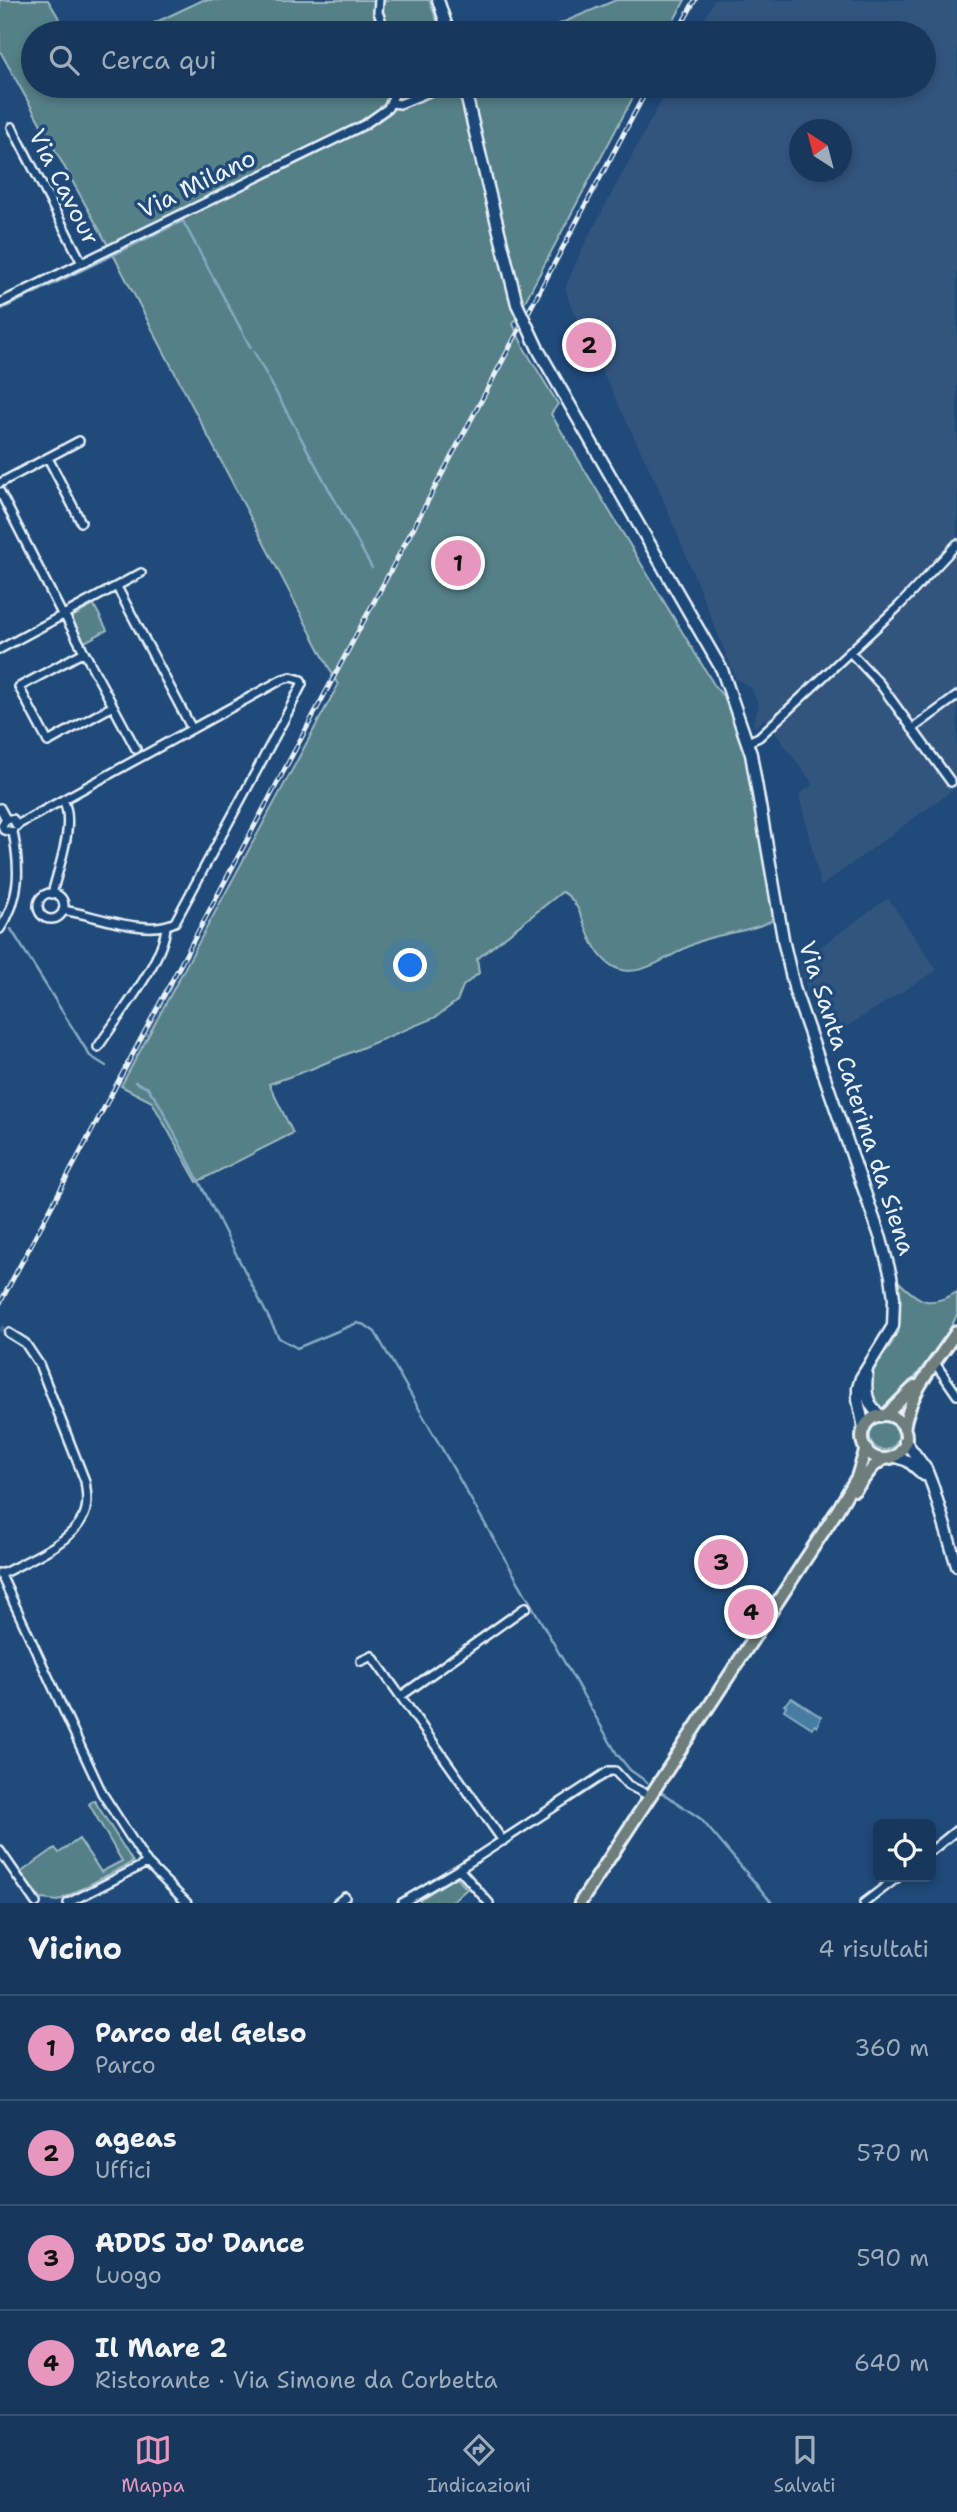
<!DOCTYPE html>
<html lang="it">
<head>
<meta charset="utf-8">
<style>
	body { margin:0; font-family:"Shantell Sans",sans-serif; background:#244365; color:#f1f3f6 }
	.controls { position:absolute; right:21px; bottom:21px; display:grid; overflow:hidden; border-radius:10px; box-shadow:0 4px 10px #0003 }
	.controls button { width:63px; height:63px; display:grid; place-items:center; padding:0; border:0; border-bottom:2px solid #365272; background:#17385c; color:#f1f3f6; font:35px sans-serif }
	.compass { position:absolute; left:789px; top:119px; width:63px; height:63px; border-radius:50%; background:#17385c; box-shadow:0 4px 10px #0003; rotate:324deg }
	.you { position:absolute; left:411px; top:966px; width:24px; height:24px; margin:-18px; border:5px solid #fff; border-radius:50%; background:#1a73e8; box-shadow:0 0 0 10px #1a73e833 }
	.badge { display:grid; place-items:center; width:46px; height:46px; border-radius:50%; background:#e797bd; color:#111; font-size:23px; font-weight:700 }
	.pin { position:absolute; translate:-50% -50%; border:4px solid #fff; box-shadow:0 2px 7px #0006 }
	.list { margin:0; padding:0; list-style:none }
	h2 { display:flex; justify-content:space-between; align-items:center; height:91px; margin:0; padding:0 28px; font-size:30px }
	h2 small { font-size:23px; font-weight:400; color:#9eacbb }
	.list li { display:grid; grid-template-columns:46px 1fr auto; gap:21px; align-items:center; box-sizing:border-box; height:105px; padding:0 28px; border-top:2px solid #365272 }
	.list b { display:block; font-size:26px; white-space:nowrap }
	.list p { margin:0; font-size:23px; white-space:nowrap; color:#9eacbb }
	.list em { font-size:23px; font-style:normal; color:#9eacbb }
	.icon { flex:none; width:38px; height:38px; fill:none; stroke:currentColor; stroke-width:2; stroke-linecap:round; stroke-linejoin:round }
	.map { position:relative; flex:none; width:957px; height:1903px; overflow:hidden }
	.search { position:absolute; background:#17385c; box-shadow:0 4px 10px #0003; left:21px; right:21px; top:21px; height:77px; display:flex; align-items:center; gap:18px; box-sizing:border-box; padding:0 24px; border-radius:38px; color:#9eacbb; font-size:26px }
	.sheet { height:511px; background:#17385c }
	nav { display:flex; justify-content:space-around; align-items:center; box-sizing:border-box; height:98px; border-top:2px solid #365272; background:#17385c; font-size:19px; color:#9eacbb }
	nav a { display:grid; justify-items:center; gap:4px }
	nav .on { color:#e797bd }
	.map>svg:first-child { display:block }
	.built { fill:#33547e; fill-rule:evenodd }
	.green { fill:#548088; stroke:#9eb8c0; stroke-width:2 }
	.water { fill:#467da2; stroke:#87abc4; stroke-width:2 }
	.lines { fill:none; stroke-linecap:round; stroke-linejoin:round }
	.stream { stroke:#87abc4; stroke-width:2.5 }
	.street-tunnel { stroke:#3d638d; stroke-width:7; stroke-dasharray:7 3.5; stroke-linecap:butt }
	.street-casing { stroke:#e8f1f8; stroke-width:12 }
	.secondary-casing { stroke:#e8f1f8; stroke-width:15 }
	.primary-casing { stroke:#e8f1f8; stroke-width:16 }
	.street { stroke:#1f4a7a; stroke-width:7 }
	.secondary { stroke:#1f4a7a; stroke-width:10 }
	.primary { stroke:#6d7e7c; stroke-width:10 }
	.rail-casing { stroke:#e8f1f8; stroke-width:5 }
	.rail { stroke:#1f4a7a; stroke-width:2.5; stroke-dasharray:8; stroke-linecap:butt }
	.secondary-bridge-casing { stroke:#e8f1f8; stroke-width:15; stroke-linecap:butt }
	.secondary-bridge { stroke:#1f4a7a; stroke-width:10 }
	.labels { text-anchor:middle; stroke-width:7; stroke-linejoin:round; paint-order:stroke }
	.street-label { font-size:24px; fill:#e8f1f8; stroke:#1f4a7a }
</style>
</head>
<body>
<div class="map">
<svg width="957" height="1903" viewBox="0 0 957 1903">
	<rect width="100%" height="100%" fill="#1f4a7a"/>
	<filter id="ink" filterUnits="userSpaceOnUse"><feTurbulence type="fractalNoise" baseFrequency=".0143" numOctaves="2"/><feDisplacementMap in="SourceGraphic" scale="14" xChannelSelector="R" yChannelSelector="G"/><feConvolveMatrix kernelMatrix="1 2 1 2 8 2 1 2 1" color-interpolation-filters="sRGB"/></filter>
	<g filter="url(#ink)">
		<path class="built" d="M 714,0 L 957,0 L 957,787 L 821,886 L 799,795 L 813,784 L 765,719 L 755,727 L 753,723 L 759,706 L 751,688 L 736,679 L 658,487 L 570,304 L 565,288 L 582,249 L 669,86 L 924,86 L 924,33 L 697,33 ZM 800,130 L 842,130 L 842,172 L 800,172 Z
			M 888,898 L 937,970 L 843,1029 L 815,1020 L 799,962 Z"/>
		<path class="green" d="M 0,0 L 48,0 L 68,33 L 33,33 L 33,86 L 639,86 L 513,324 L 524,348 L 558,404 L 551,414 L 716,688 L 729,703 L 748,759 L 775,916 L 773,920 C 752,931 729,932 706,939 C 665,952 623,1002 592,942 C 584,927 579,899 562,892 L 477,959 L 479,973 L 463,986 L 457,1001 L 436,1017 L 311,1069 L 269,1084 L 293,1133 L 197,1182 L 152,1102 L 121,1086 L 338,685 L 115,258 L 0,51 Z
			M 203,0 L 429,0 L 442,33 L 133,33 Z
			M 616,0 L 685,0 L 667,33 L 538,33 Z
			M 94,605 L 107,630 L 83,643 L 70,618 Z
			M 898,1281 C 920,1303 930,1308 957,1292 C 957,1299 957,1308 957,1314 C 953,1329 896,1406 883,1410 C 876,1406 872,1400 871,1392 C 868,1363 889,1356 897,1332 C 903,1316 899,1298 898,1281 Z
			M870 1436a14 14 0 1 1 28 0a14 14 0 1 1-28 0Z
			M 94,1800 L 133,1862 L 58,1901 L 41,1899 L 20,1873 L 55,1848 L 59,1853 L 79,1839 L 101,1872 L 122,1861 L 89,1804 Z
			M 456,1877 L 467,1889 L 451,1903 L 421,1903 L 419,1900 Z"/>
		<path class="water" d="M 792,1698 L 821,1717 L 817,1727 L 815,1725 L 812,1728 L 784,1710 L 786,1706 L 784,1705 Z"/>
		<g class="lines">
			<path class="stream" d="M 0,310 L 183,221 L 251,348
				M 254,352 L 372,568
				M 0,912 L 2,915
				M 11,929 L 90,1056 L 106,1066
				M 135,1082 L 148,1088 L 160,1105 L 279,1338 L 297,1348 L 357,1323 L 365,1325 L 375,1332 L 617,1754 L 630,1770 L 647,1782
				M 661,1792 L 701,1819 L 772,1903"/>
			<path class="street-tunnel" d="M 0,1328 L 9,1333"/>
			<defs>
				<path id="street" d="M 379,0 L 378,12 L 386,33
					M 391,103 L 400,104 L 439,88
					M 12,127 L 82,263
					M 0,303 L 364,125 L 388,108 L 398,86
					M 48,458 L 81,522
					M 0,483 L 79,441
					M 0,492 L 63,616
					M 117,587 L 192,729
					M 65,616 L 136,749
					M 0,649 L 141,573
					M 84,652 L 19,687 L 48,742 L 113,706
					M 850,652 L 880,684 L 951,782
					M 912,729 L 957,696
					M 748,742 L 759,737 L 899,606 L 957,544
					M 0,808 L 6,819
					M 6,819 L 13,819 L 17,826
					M 6,819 L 2,825 L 4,830 L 13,832
					M 17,825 L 283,679 L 291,677 L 301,680 L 302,684 L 287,714 L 175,922 C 147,937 95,915 63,910
					M38 906a13 13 0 1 1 26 0a13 13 0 1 1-26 0Z
					M 52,894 C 58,869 76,823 63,800
					M 0,929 C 21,898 20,868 13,832
					M 98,1047 C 118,1016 163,962 166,927
					M 935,1363 L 957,1395
					M 0,1573 L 102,1793 L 147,1863 L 187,1903
					M 0,1575 C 25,1561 68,1545 82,1519 C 89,1508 87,1494 85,1481 L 39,1364 L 25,1343 L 9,1333
					M 361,1661 L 372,1656 L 503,1841
					M 401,1696 L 526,1607
					M 0,1851 L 36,1903
					M 931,1851 L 957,1830
					M 68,1903 L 147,1863
					M 337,1903 L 345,1897
					M 402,1903 L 459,1869
					M 489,1903 L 459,1869 L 609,1771 L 615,1771 L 628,1785 L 650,1796
					M 864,1903 L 898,1877"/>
				<path id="secondary" d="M 438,0 L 449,33
					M 464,86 L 487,183
					M 582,426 L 722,670 L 751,754 L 784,944 L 795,991 L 881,1239 L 891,1276 L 894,1298 L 893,1326 L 861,1378 L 858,1388 L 858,1400 L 864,1428
					M 867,1374 C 865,1392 866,1404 881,1416
					M 905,1441 L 926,1469 L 933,1487 L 957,1566
					M 894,1456 L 908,1461 L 924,1475"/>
				<path id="primary" d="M 886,1415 L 915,1386
					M862 1437a22 22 0 1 1 44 0a22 22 0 1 1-44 0Z
					M 904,1429 C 909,1392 937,1361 957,1331
					M 855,1490 L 873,1467 L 883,1459
					M 580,1903 L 837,1511 L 857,1477 L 866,1448"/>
			</defs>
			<use href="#street" class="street-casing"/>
			<use href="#secondary" class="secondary-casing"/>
			<use href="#primary" class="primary-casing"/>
			<use href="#street" class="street"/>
			<use href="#secondary" class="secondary"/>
			<use href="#primary" class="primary"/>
			<defs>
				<path id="rail" d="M 677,33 L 695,0
					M 0,1303 L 649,86"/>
			</defs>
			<use href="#rail" class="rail-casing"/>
			<use href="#rail" class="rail"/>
			<defs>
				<path id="secondary-bridge" d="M 487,183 L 517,304 L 539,351 L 582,426"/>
			</defs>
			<use href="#secondary-bridge" class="secondary-bridge-casing"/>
			<use href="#secondary-bridge" class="secondary-bridge"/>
		</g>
	</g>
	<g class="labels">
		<g class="street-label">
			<text transform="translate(197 184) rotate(-26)" y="8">Via Milano</text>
			<text transform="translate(64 187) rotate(63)" y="8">Via Cavour</text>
			<text transform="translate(857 1098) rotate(72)" y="8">Via Santa Caterina da Siena</text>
		</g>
	</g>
</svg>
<div class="controls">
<button><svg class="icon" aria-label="locate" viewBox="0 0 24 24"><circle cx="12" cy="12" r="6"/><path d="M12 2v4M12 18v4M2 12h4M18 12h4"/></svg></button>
</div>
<svg class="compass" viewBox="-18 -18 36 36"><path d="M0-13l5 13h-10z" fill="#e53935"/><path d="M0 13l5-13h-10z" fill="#9eacbb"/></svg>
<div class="you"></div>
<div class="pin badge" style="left:458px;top:563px">1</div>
<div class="pin badge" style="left:589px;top:345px">2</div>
<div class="pin badge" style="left:721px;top:1562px">3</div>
<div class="pin badge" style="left:751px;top:1612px">4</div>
<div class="search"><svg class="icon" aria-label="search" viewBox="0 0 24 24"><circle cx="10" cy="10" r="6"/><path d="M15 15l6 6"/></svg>Cerca qui</div>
</div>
<section class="sheet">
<h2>Vicino<small>4 risultati</small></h2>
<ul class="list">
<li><span class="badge">1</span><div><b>Parco del Gelso</b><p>Parco</p></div><em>360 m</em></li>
<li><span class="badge">2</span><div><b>ageas</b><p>Uffici</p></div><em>570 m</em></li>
<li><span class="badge">3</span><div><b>ADDS Jo' Dance</b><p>Luogo</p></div><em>590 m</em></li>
<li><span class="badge">4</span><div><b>Il Mare 2</b><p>Ristorante · Via Simone da Corbetta</p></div><em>640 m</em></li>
</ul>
</section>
<nav>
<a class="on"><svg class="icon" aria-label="map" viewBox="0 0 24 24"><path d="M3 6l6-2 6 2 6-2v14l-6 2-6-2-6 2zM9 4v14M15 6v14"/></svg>Mappa</a>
<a><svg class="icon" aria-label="directions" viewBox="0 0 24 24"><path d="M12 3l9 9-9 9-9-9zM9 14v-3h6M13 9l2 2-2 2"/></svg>Indicazioni</a>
<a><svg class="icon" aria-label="saved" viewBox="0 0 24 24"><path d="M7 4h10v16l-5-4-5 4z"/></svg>Salvati</a>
</nav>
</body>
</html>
